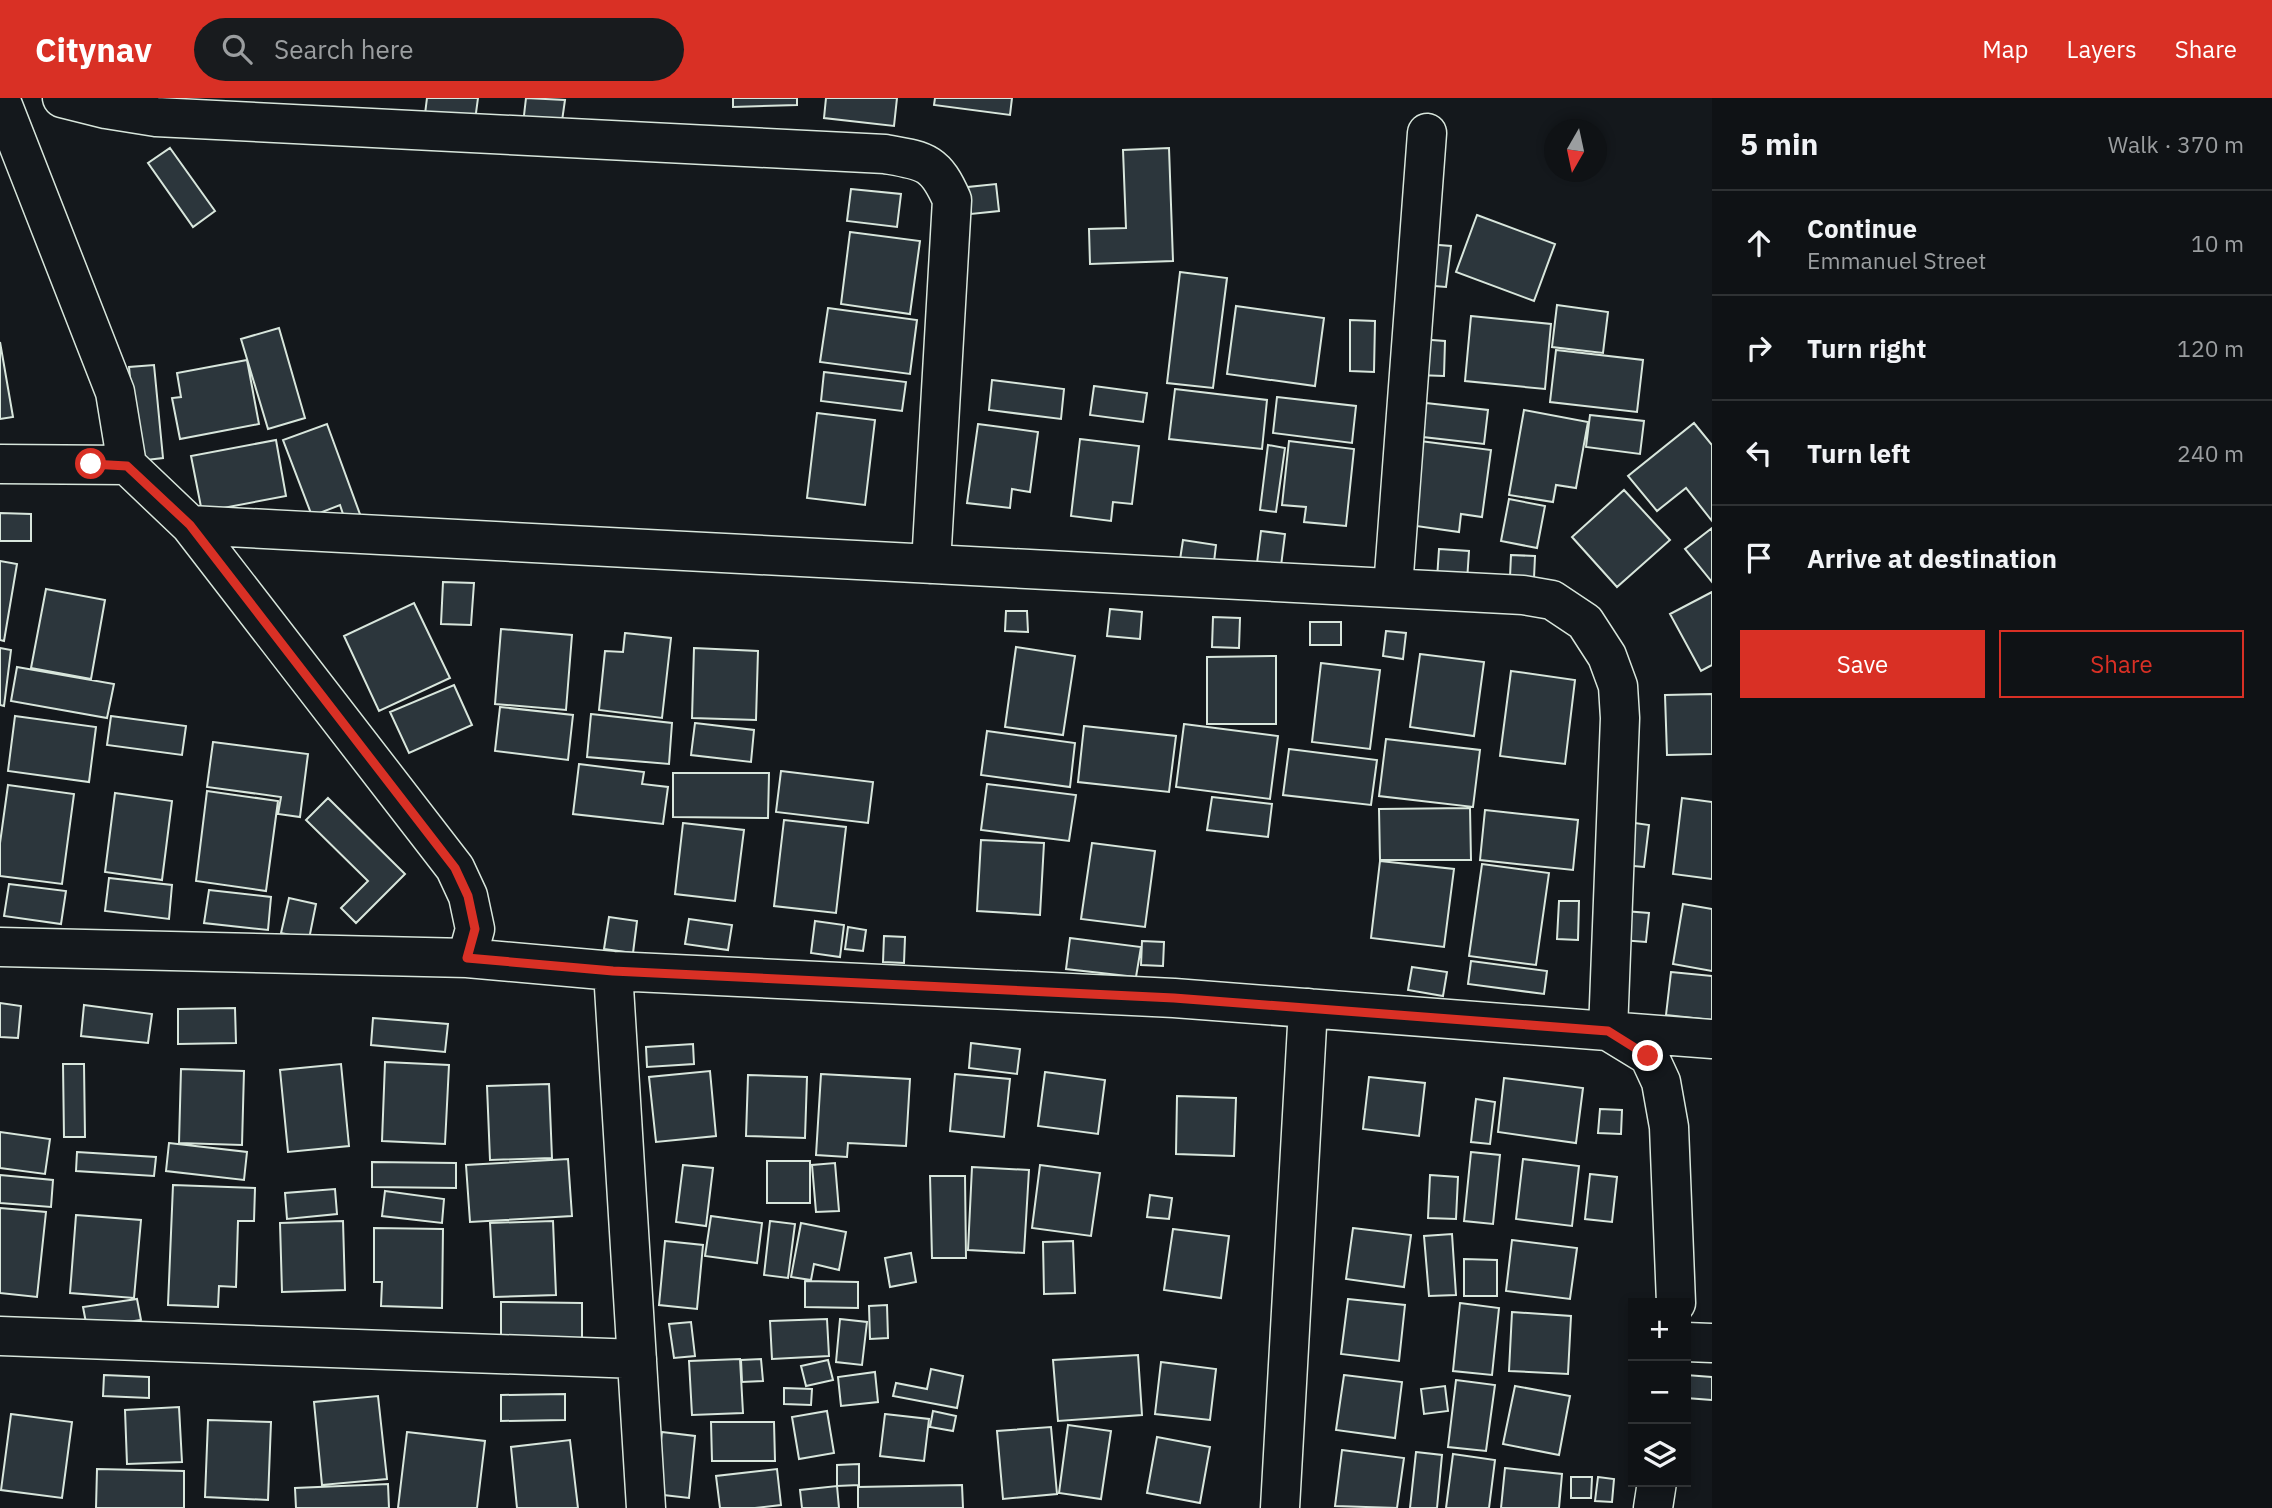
<!DOCTYPE html>
<html lang="en">
<head>
<meta charset="utf-8">
<style>
	body { margin:0; font-family:"IBM Plex Sans",sans-serif; background:#181b1e; color:#f1f3f6 }
	.controls { position:absolute; right:21px; bottom:21px; display:grid; overflow:hidden; border-radius:0px; box-shadow:0 4px 10px #0003 }
	.controls button { width:63px; height:63px; display:grid; place-items:center; padding:0; border:0; border-bottom:2px solid #2f3234; background:#0f1215; color:#f1f3f6; font:35px sans-serif }
	.compass { position:absolute; left:1544px; top:21px; width:63px; height:63px; border-radius:50%; background:#0f1215; box-shadow:0 4px 10px #0003; rotate:189deg }
	.stop { position:absolute; width:21px; height:21px; margin:-16px; border:5px solid #d93025; border-radius:50%; background:#fff }
	.stop.end { background:#d93025; border-color:#fff; box-shadow:0 2px 7px #0008 }
	.list { margin:0; padding:0; list-style:none }
	h2 { display:flex; justify-content:space-between; align-items:center; height:91px; margin:0; padding:0 28px; font-size:30px }
	h2 small { font-size:23px; font-weight:400; color:#9b9ea0 }
	.list li { display:grid; grid-template-columns:46px 1fr auto; gap:21px; align-items:center; box-sizing:border-box; height:105px; padding:0 28px; border-top:2px solid #2f3234 }
	.list b { display:block; font-size:26px; white-space:nowrap }
	.list p { margin:0; font-size:23px; white-space:nowrap; color:#9b9ea0 }
	.list em { font-size:23px; font-style:normal; color:#9b9ea0 }
	.actions { display:flex; gap:14px; padding:21px 28px }
	.actions a { flex:1; padding:16px 0; border:2px solid #d93025; border-radius:0px; text-align:center; font-size:24px; color:#d93025 }
	.actions .main { background:#d93025; color:#fff }
	.icon { flex:none; width:38px; height:38px; fill:none; stroke:currentColor; stroke-width:2; stroke-linecap:round; stroke-linejoin:round }
	.map { position:relative; flex:none; width:1712px; height:1410px; overflow:hidden }
	header { display:flex; align-items:center; gap:42px; box-sizing:border-box; height:98px; padding:0 35px; background:#d93025; color:#fff }
	header strong { font-size:33px }
	nav { display:flex; gap:38px; margin-inline-start:auto; font-size:24px }
	.search { width:490px; height:63px; background:#181b1e; display:flex; align-items:center; gap:18px; box-sizing:border-box; padding:0 24px; border-radius:38px; color:#9b9ea0; font-size:26px }
	main { display:flex }
	aside { flex:1; background:#0f1215 }
	.map>svg:first-child { display:block }
	.building { fill:#2c363c; stroke:#d8e6dc; stroke-width:2 }
	.lines { fill:none; stroke-linecap:round; stroke-linejoin:round }
	.minor-casing { stroke:#d8e6dc; stroke-width:41 }
	.minor { stroke:#14181c; stroke-width:38 }
	.route { stroke:#d93025; stroke-width:9 }
</style>
</head>
<body>
<header>
<strong>Citynav</strong>
<div class="search"><svg class="icon" aria-label="search" viewBox="0 0 24 24"><circle cx="10" cy="10" r="6"/><path d="M15 15l6 6"/></svg>Search here</div>
<nav><a>Map</a><a>Layers</a><a>Share</a></nav>
</header>
<main>
<div class="map">
<svg width="1712" height="1410" viewBox="0 0 1712 1410">
	<rect width="100%" height="100%" fill="#14181c"/>
	<path class="building" d="M 427,0 L 478,0 L 474,30 L 424,24 Z
		M 526,0 L 565,2 L 561,30 L 523,26 Z
		M 733,0 L 797,0 L 797,7 L 733,9 Z
		M 826,0 L 897,0 L 894,28 L 824,20 Z
		M 935,0 L 1012,0 L 1010,17 L 934,7 Z
		M 170,50 L 215,113 L 193,129 L 148,65 Z
		M 1169,50 L 1173,163 L 1090,166 L 1089,131 L 1126,130 L 1123,52 Z
		M 996,86 L 999,113 L 971,116 L 968,89 Z
		M 851,91 L 901,96 L 897,129 L 847,123 Z
		M 1477,117 L 1555,146 L 1534,203 L 1456,174 Z
		M 850,134 L 920,143 L 910,216 L 841,206 Z
		M 1426,146 L 1451,148 L 1446,189 L 1422,187 Z
		M 1180,174 L 1227,180 L 1213,290 L 1167,285 Z
		M 1557,207 L 1608,214 L 1603,255 L 1552,249 Z
		M 1236,208 L 1324,220 L 1315,288 L 1227,276 Z
		M 828,210 L 917,222 L 910,276 L 820,264 Z
		M 1471,218 L 1551,226 L 1545,291 L 1465,283 Z
		M 1350,222 L 1375,223 L 1374,274 L 1350,273 Z
		M 279,230 L 305,320 L 268,331 L 241,241 Z
		M 1418,241 L 1445,243 L 1444,278 L 1417,277 Z
		M 0,244 L 13,319 L 0,321 Z
		M 1556,252 L 1643,262 L 1637,314 L 1550,304 Z
		M 247,262 L 259,326 L 180,341 L 172,300 L 181,299 L 177,275 Z
		M 154,267 L 163,360 L 138,363 L 129,269 Z
		M 824,274 L 906,284 L 902,313 L 821,303 Z
		M 992,282 L 1064,291 L 1061,321 L 989,312 Z
		M 1094,288 L 1147,295 L 1143,324 L 1090,317 Z
		M 1175,291 L 1267,302 L 1262,351 L 1169,341 Z
		M 1277,299 L 1356,308 L 1352,345 L 1273,335 Z
		M 1426,305 L 1488,312 L 1484,346 L 1423,339 Z
		M 1524,312 L 1588,324 L 1576,390 L 1556,387 L 1553,404 L 1509,397 Z
		M 817,315 L 875,322 L 865,407 L 807,400 Z
		M 1590,317 L 1644,323 L 1640,356 L 1586,349 Z
		M 1694,325 L 1712,347 L 1712,423 L 1686,390 L 1657,413 L 1628,378 Z
		M 327,326 L 361,419 L 346,425 L 340,407 L 312,418 L 283,342 Z
		M 978,326 L 1038,334 L 1030,394 L 1012,391 L 1010,410 L 967,405 Z
		M 1080,341 L 1139,348 L 1132,406 L 1113,404 L 1111,423 L 1071,418 Z
		M 276,342 L 286,398 L 202,414 L 191,358 Z
		M 1289,343 L 1354,351 L 1346,428 L 1304,424 L 1306,409 L 1282,407 Z
		M 1420,343 L 1491,352 L 1482,419 L 1461,416 L 1459,434 L 1409,427 Z
		M 1268,347 L 1285,350 L 1276,414 L 1260,412 Z
		M 1624,392 L 1670,442 L 1617,489 L 1572,439 Z
		M 1509,401 L 1545,408 L 1537,450 L 1501,443 Z
		M 0,415 L 31,416 L 31,443 L 0,443 Z
		M 1712,430 L 1712,484 L 1685,451 Z
		M 1261,433 L 1285,436 L 1281,468 L 1257,465 Z
		M 1183,442 L 1216,447 L 1213,472 L 1179,468 Z
		M 1439,451 L 1469,453 L 1467,483 L 1437,481 Z
		M 1511,457 L 1535,458 L 1534,480 L 1510,479 Z
		M 0,463 L 17,466 L 4,543 L 0,542 Z
		M 443,484 L 474,485 L 471,527 L 441,526 Z
		M 46,491 L 105,502 L 91,581 L 31,570 Z
		M 1712,494 L 1712,567 L 1701,573 L 1670,516 Z
		M 414,505 L 450,580 L 379,613 L 344,538 Z
		M 1110,511 L 1142,514 L 1140,541 L 1107,538 Z
		M 1006,513 L 1027,513 L 1028,534 L 1005,533 Z
		M 1213,519 L 1240,520 L 1239,550 L 1212,549 Z
		M 1310,524 L 1341,524 L 1341,547 L 1310,547 Z
		M 501,531 L 572,537 L 566,612 L 495,606 Z
		M 1386,533 L 1406,535 L 1403,561 L 1383,558 Z
		M 625,535 L 671,540 L 662,620 L 599,612 L 605,553 L 623,554 Z
		M 1016,549 L 1075,558 L 1063,637 L 1005,629 Z
		M 0,550 L 11,552 L 4,608 L 0,607 Z
		M 694,550 L 758,553 L 756,622 L 692,620 Z
		M 1420,556 L 1484,564 L 1474,638 L 1410,629 Z
		M 1276,558 L 1276,626 L 1207,626 L 1207,559 Z
		M 1321,565 L 1380,572 L 1370,651 L 1312,644 Z
		M 17,569 L 114,586 L 107,620 L 11,603 Z
		M 1511,573 L 1575,582 L 1565,666 L 1500,658 Z
		M 454,587 L 472,627 L 409,655 L 390,614 Z
		M 1712,596 L 1712,656 L 1667,657 L 1665,597 Z
		M 500,609 L 573,617 L 568,662 L 495,653 Z
		M 591,616 L 672,625 L 669,666 L 587,659 Z
		M 15,618 L 96,629 L 89,684 L 8,673 Z
		M 111,618 L 186,628 L 182,657 L 107,647 Z
		M 695,625 L 754,632 L 751,664 L 691,657 Z
		M 1184,626 L 1278,638 L 1270,701 L 1176,689 Z
		M 1084,628 L 1176,638 L 1169,694 L 1078,684 Z
		M 987,633 L 1075,645 L 1070,689 L 981,677 Z
		M 1386,641 L 1480,652 L 1473,709 L 1379,698 Z
		M 213,644 L 308,656 L 300,719 L 278,716 L 281,699 L 207,689 Z
		M 1289,651 L 1377,662 L 1371,707 L 1283,697 Z
		M 579,666 L 644,674 L 642,686 L 668,689 L 663,726 L 573,716 Z
		M 781,673 L 873,684 L 868,725 L 776,714 Z
		M 673,675 L 769,675 L 768,720 L 673,719 Z
		M 987,686 L 1076,697 L 1069,743 L 981,732 Z
		M 8,687 L 74,696 L 62,786 L 0,778 L 0,745 Z
		M 207,693 L 278,703 L 266,793 L 196,783 Z
		M 115,695 L 172,703 L 162,782 L 105,774 Z
		M 1212,699 L 1272,706 L 1268,739 L 1207,732 Z
		M 328,700 L 405,776 L 356,825 L 341,810 L 368,783 L 306,722 Z
		M 1682,700 L 1712,704 L 1712,781 L 1673,776 Z
		M 1470,710 L 1471,762 L 1380,762 L 1379,711 Z
		M 1485,712 L 1578,722 L 1573,772 L 1480,762 Z
		M 784,722 L 846,729 L 836,815 L 774,808 Z
		M 1628,724 L 1649,727 L 1644,769 L 1623,767 Z
		M 683,725 L 744,732 L 735,803 L 675,796 Z
		M 981,742 L 1044,745 L 1040,817 L 977,813 Z
		M 1092,745 L 1155,753 L 1145,829 L 1081,821 Z
		M 1380,763 L 1454,771 L 1444,849 L 1371,840 Z
		M 1482,766 L 1549,775 L 1536,867 L 1469,858 Z
		M 109,780 L 172,787 L 169,821 L 105,813 Z
		M 9,786 L 66,793 L 61,826 L 4,818 Z
		M 209,792 L 271,799 L 268,832 L 204,825 Z
		M 289,800 L 316,806 L 309,841 L 281,835 Z
		M 1559,803 L 1579,803 L 1578,842 L 1557,841 Z
		M 1683,806 L 1712,811 L 1712,873 L 1673,866 Z
		M 1624,813 L 1649,815 L 1646,844 L 1621,842 Z
		M 609,819 L 637,823 L 633,855 L 604,851 Z
		M 689,821 L 732,827 L 728,852 L 685,846 Z
		M 815,823 L 844,827 L 840,859 L 811,855 Z
		M 848,829 L 866,832 L 863,853 L 845,851 Z
		M 884,838 L 905,839 L 904,865 L 883,864 Z
		M 1070,840 L 1141,849 L 1136,879 L 1066,871 Z
		M 1142,843 L 1164,844 L 1163,868 L 1141,867 Z
		M 1471,863 L 1547,873 L 1544,896 L 1468,886 Z
		M 1412,869 L 1447,874 L 1443,898 L 1408,892 Z
		M 1671,874 L 1712,878 L 1712,922 L 1666,917 Z
		M 0,905 L 21,908 L 18,940 L 0,939 Z
		M 84,907 L 152,916 L 148,945 L 81,938 Z
		M 235,910 L 236,945 L 178,946 L 178,911 Z
		M 373,920 L 448,926 L 445,954 L 371,947 Z
		M 971,945 L 1020,951 L 1017,976 L 969,970 Z
		M 693,946 L 694,966 L 647,969 L 646,949 Z
		M 385,964 L 449,967 L 445,1046 L 382,1043 Z
		M 63,966 L 84,966 L 85,1039 L 64,1039 Z
		M 341,966 L 349,1048 L 288,1054 L 280,972 Z
		M 181,971 L 244,973 L 242,1047 L 179,1045 Z
		M 710,973 L 716,1038 L 656,1044 L 649,979 Z
		M 1045,974 L 1105,982 L 1098,1036 L 1038,1028 Z
		M 821,976 L 910,981 L 906,1048 L 848,1045 L 847,1059 L 816,1057 Z
		M 955,976 L 1010,981 L 1004,1039 L 950,1033 Z
		M 748,977 L 807,979 L 805,1040 L 746,1038 Z
		M 1369,979 L 1425,985 L 1419,1038 L 1363,1031 Z
		M 1504,980 L 1583,990 L 1576,1045 L 1498,1034 Z
		M 549,986 L 552,1060 L 490,1062 L 487,988 Z
		M 1177,998 L 1236,1000 L 1234,1058 L 1176,1056 Z
		M 1476,1001 L 1495,1004 L 1490,1046 L 1471,1044 Z
		M 1600,1011 L 1622,1012 L 1621,1036 L 1598,1035 Z
		M 0,1034 L 50,1041 L 45,1076 L 0,1070 Z
		M 169,1045 L 247,1054 L 244,1082 L 166,1073 Z
		M 77,1054 L 156,1059 L 154,1078 L 76,1073 Z
		M 1471,1054 L 1500,1057 L 1493,1126 L 1464,1123 Z
		M 568,1061 L 572,1118 L 470,1124 L 466,1067 Z
		M 1523,1061 L 1579,1068 L 1572,1128 L 1516,1121 Z
		M 767,1063 L 810,1063 L 810,1105 L 767,1105 Z
		M 372,1064 L 456,1065 L 456,1090 L 372,1089 Z
		M 835,1065 L 839,1113 L 816,1114 L 812,1067 Z
		M 683,1067 L 713,1070 L 706,1128 L 676,1124 Z
		M 1040,1067 L 1100,1075 L 1091,1138 L 1032,1130 Z
		M 972,1069 L 1029,1072 L 1024,1155 L 968,1152 Z
		M 1590,1076 L 1617,1079 L 1612,1124 L 1585,1121 Z
		M 0,1077 L 53,1082 L 51,1109 L 0,1105 Z
		M 1430,1077 L 1458,1079 L 1456,1121 L 1428,1120 Z
		M 930,1078 L 965,1078 L 966,1160 L 932,1160 Z
		M 173,1087 L 255,1090 L 254,1123 L 238,1123 L 236,1189 L 219,1188 L 218,1209 L 168,1207 Z
		M 335,1091 L 337,1116 L 287,1121 L 285,1095 Z
		M 385,1093 L 444,1101 L 442,1125 L 382,1118 Z
		M 1150,1097 L 1172,1100 L 1169,1121 L 1147,1119 Z
		M 0,1110 L 46,1114 L 37,1199 L 0,1195 Z
		M 76,1117 L 141,1122 L 134,1200 L 70,1195 Z
		M 711,1118 L 762,1125 L 757,1165 L 705,1158 Z
		M 343,1123 L 345,1192 L 282,1194 L 280,1125 Z
		M 553,1123 L 556,1197 L 494,1199 L 490,1125 Z
		M 770,1123 L 795,1126 L 788,1180 L 764,1177 Z
		M 801,1125 L 846,1134 L 839,1172 L 814,1166 L 811,1182 L 791,1179 Z
		M 374,1130 L 443,1131 L 442,1210 L 381,1208 L 382,1184 L 374,1184 Z
		M 1353,1130 L 1411,1137 L 1404,1189 L 1346,1181 Z
		M 1173,1131 L 1229,1138 L 1221,1200 L 1164,1192 Z
		M 1452,1136 L 1456,1197 L 1429,1198 L 1424,1138 Z
		M 1512,1142 L 1577,1150 L 1570,1201 L 1506,1193 Z
		M 665,1143 L 703,1147 L 697,1211 L 659,1207 Z
		M 1073,1143 L 1075,1195 L 1044,1196 L 1043,1144 Z
		M 911,1155 L 916,1184 L 890,1189 L 885,1160 Z
		M 1464,1161 L 1497,1162 L 1497,1198 L 1464,1198 Z
		M 805,1183 L 858,1184 L 858,1210 L 805,1209 Z
		M 137,1201 L 141,1222 L 87,1230 L 83,1209 Z
		M 1348,1201 L 1405,1207 L 1399,1263 L 1341,1256 Z
		M 501,1204 L 582,1205 L 582,1246 L 501,1245 Z
		M 1460,1205 L 1499,1210 L 1492,1277 L 1453,1273 Z
		M 887,1207 L 888,1240 L 870,1241 L 869,1208 Z
		M 1512,1214 L 1571,1218 L 1568,1276 L 1509,1273 Z
		M 827,1221 L 829,1258 L 772,1261 L 770,1223 Z
		M 840,1221 L 867,1224 L 862,1267 L 836,1264 Z
		M 691,1224 L 695,1258 L 674,1260 L 669,1226 Z
		M 1138,1257 L 1142,1317 L 1058,1323 L 1053,1262 Z
		M 740,1261 L 743,1315 L 692,1317 L 689,1263 Z
		M 761,1261 L 763,1283 L 742,1284 L 741,1262 Z
		M 828,1262 L 833,1282 L 806,1288 L 801,1268 Z
		M 1161,1264 L 1216,1271 L 1210,1322 L 1155,1316 Z
		M 931,1271 L 963,1278 L 957,1310 L 893,1298 L 896,1285 L 927,1291 Z
		M 875,1274 L 878,1304 L 841,1308 L 838,1279 Z
		M 104,1277 L 149,1279 L 149,1300 L 103,1298 Z
		M 1344,1277 L 1402,1284 L 1395,1340 L 1336,1332 Z
		M 1686,1277 L 1712,1279 L 1712,1302 L 1686,1300 Z
		M 1456,1282 L 1495,1287 L 1486,1353 L 1448,1349 Z
		M 1445,1288 L 1448,1313 L 1424,1316 L 1421,1291 Z
		M 1515,1288 L 1570,1298 L 1559,1357 L 1503,1346 Z
		M 784,1290 L 812,1291 L 811,1307 L 784,1306 Z
		M 565,1296 L 565,1322 L 501,1323 L 501,1297 Z
		M 378,1298 L 387,1381 L 322,1387 L 314,1304 Z
		M 179,1309 L 182,1364 L 127,1366 L 125,1312 Z
		M 827,1313 L 834,1355 L 799,1361 L 792,1319 Z
		M 933,1313 L 956,1318 L 953,1333 L 930,1329 Z
		M 11,1316 L 72,1324 L 62,1400 L 1,1392 Z
		M 885,1316 L 929,1321 L 924,1363 L 880,1358 Z
		M 208,1322 L 271,1324 L 268,1402 L 205,1399 Z
		M 711,1324 L 774,1324 L 775,1363 L 712,1363 Z
		M 1068,1327 L 1111,1333 L 1101,1401 L 1059,1395 Z
		M 1051,1329 L 1057,1396 L 1003,1401 L 997,1333 Z
		M 407,1334 L 485,1343 L 477,1410 L 398,1410 Z
		M 662,1334 L 695,1338 L 689,1400 L 655,1396 Z
		M 1157,1339 L 1210,1349 L 1200,1405 L 1147,1395 Z
		M 570,1342 L 578,1410 L 517,1410 L 511,1349 Z
		M 1342,1352 L 1404,1360 L 1397,1410 L 1335,1408 Z
		M 1416,1354 L 1442,1357 L 1437,1410 L 1410,1410 Z
		M 1453,1356 L 1495,1362 L 1489,1410 L 1446,1410 Z
		M 859,1366 L 859,1387 L 837,1388 L 837,1367 Z
		M 1505,1370 L 1562,1376 L 1559,1410 L 1501,1410 Z
		M 97,1371 L 184,1373 L 184,1410 L 96,1410 Z
		M 777,1371 L 781,1407 L 755,1410 L 720,1410 L 716,1378 Z
		M 1571,1379 L 1592,1379 L 1591,1400 L 1571,1400 Z
		M 1598,1379 L 1614,1381 L 1612,1404 L 1595,1403 Z
		M 388,1386 L 389,1410 L 296,1410 L 295,1390 Z
		M 962,1387 L 963,1410 L 858,1410 L 858,1389 Z
		M 837,1388 L 839,1410 L 802,1410 L 800,1392 Z"/>
	<g class="lines">
		<defs>
			<path id="minor" d="M 0,0 L 115,294 L 127,367 L 190,427 L 455,770 L 468,798 L 475,831 L 467,860
				M 62,0 L 106,11 L 156,19 L 885,56 C 925,63 935,63 952,102 L 931,466
				M 0,366 L 127,367
				M 190,427 L 1523,497 L 1552,502 L 1585,524 L 1607,558 L 1618,588 L 1620,620 L 1608,933 L 1649,958 L 1661,984 L 1669,1029 L 1676,1205
				M 1393,490 L 1427,35
				M 0,849 L 467,860 L 613,873 L 1174,900 L 1712,941
				M 613,873 L 646,1410
				M 0,1238 L 637,1261
				M 1686,1244 L 1712,1245
				M 1280,1410 L 1308,910
				M 1653,1410 L 1657,1384"/>
		</defs>
		<use href="#minor" class="minor-casing"/>
		<use href="#minor" class="minor"/>
	</g>
	<g class="lines">
		<path class="route" d="M 91,366 L 127,368 L 190,427 L 455,770 L 468,798 L 475,831 L 467,860 L 613,873 L 1174,900 L 1608,933 L 1648,958"/>
	</g>
</svg>
<div class="controls">
<button>+</button>
<button>−</button>
<button><svg class="icon" aria-label="layers" viewBox="0 0 24 24"><path d="M12 4l9 5-9 5-9-5zM3 14l9 5 9-5"/></svg></button>
</div>
<svg class="compass" viewBox="-18 -18 36 36"><path d="M0-13l5 13h-10z" fill="#e53935"/><path d="M0 13l5-13h-10z" fill="#9b9ea0"/></svg>
<div class="stop" style="left:91px;top:366px"></div>
<div class="stop end" style="left:1648px;top:958px"></div>
</div>
<aside>
<h2>5 min<small>Walk · 370 m</small></h2>
<ul class="list">
<li><svg class="icon" aria-label="ahead" viewBox="0 0 24 24"><path d="M12 20V5M6 11l6-6 6 6"/></svg><div><b>Continue</b><p>Emmanuel Street</p></div><em>10 m</em></li>
<li><svg class="icon" aria-label="right" viewBox="0 0 24 24"><path d="M7 20v-9h11M14 6l5 5-5 5"/></svg><div><b>Turn right</b></div><em>120 m</em></li>
<li><svg class="icon" aria-label="left" viewBox="0 0 24 24"><path d="M17 20v-9H6M10 6l-5 5 5 5"/></svg><div><b>Turn left</b></div><em>240 m</em></li>
<li><svg class="icon" aria-label="arrive" viewBox="0 0 24 24"><path d="M6 21V4h12l-3 4 3 4H6"/></svg><div><b>Arrive at destination</b></div></li>
</ul>
<div class="actions"><a class="main">Save</a><a>Share</a></div>
</aside>
</main>
</body>
</html>
